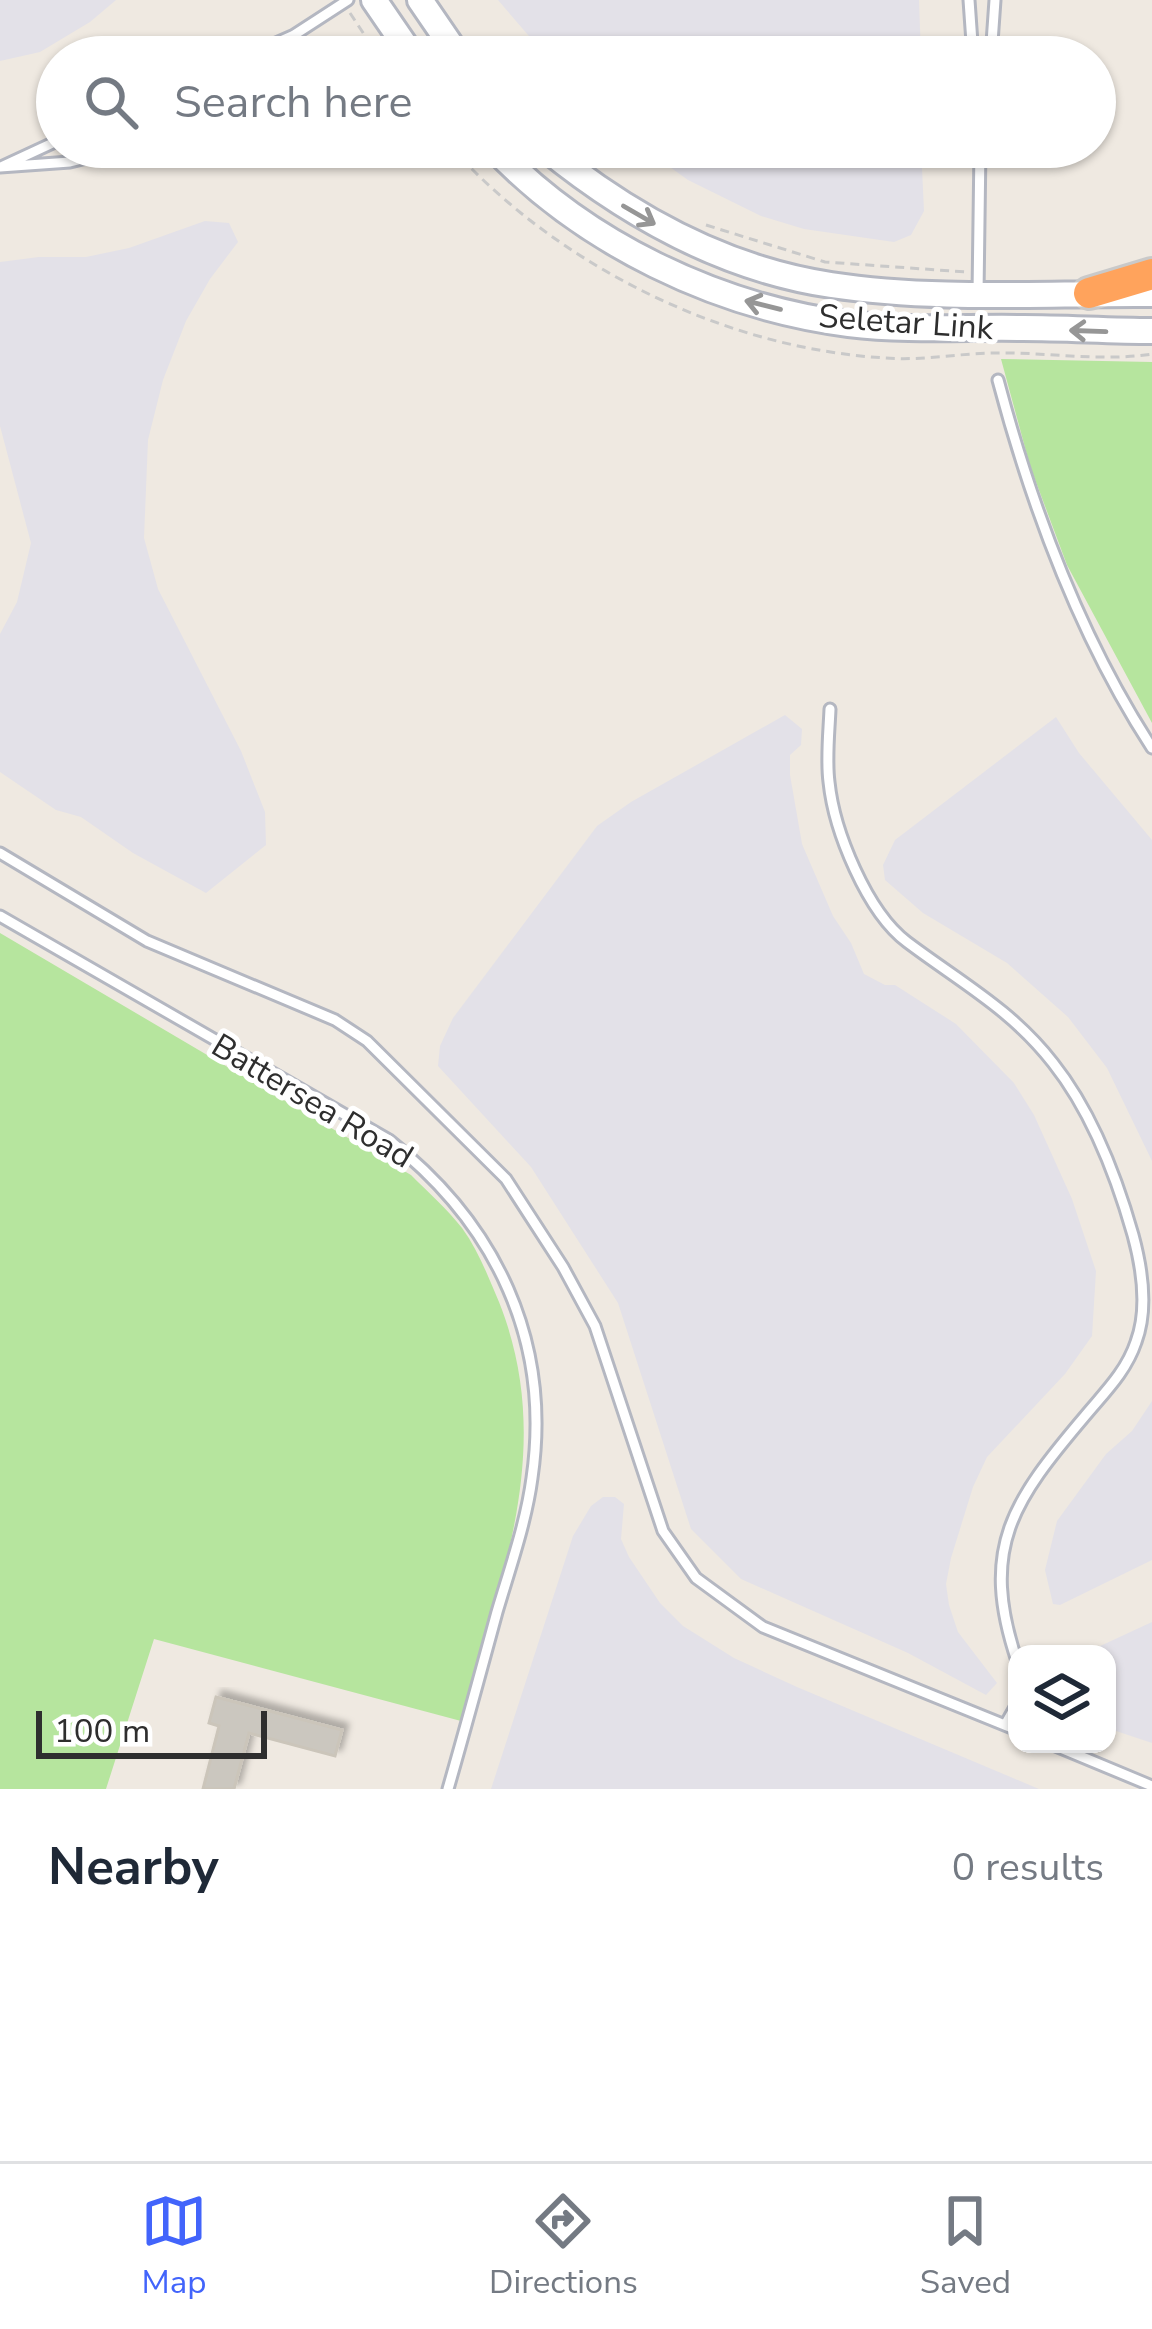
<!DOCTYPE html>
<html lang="en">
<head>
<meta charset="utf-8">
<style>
	body { margin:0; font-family:"Nunito Sans",sans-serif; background:#f6f6f7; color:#1f2937 }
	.controls { position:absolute; right:36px; bottom:36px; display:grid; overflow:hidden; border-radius:24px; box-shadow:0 3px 9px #0004 }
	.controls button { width:108px; height:108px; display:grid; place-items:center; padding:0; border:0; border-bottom:3px solid #e0e1e3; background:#fff; color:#1f2937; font:60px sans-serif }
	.scale { position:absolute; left:36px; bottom:30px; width:231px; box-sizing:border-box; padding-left:12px; border:6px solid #2e2e2e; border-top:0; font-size:33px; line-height:42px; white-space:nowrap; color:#2e2e2e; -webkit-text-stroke:9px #fff; paint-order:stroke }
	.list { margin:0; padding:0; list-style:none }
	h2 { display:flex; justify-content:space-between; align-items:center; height:156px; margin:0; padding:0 48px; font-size:51px }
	h2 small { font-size:39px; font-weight:400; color:#747a83 }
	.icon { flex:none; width:66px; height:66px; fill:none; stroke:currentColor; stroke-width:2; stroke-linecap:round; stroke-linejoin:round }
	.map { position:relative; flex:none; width:1152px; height:1789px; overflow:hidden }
	.search { position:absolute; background:#fff; box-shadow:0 3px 9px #0004; left:36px; right:36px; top:36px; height:132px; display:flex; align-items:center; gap:30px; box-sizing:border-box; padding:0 42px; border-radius:66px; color:#747a83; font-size:45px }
	.sheet { height:372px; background:#fff }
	nav { display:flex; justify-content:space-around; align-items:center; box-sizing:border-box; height:168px; border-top:3px solid #e0e1e3; background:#fff; font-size:33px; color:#747a83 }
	nav a { display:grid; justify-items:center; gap:6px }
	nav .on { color:#4264fb }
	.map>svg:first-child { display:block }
	.industrial { fill:#e3e1e8 }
	.green { fill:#b6e59e }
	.building { fill:#cbc7bf; stroke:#cbc5ba; stroke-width:3; filter:url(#shadow) }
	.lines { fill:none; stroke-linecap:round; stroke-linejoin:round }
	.service-casing { stroke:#b4b7c1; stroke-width:15 }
	.secondary-casing { stroke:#b4b7c1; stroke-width:30 }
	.motorway-casing { stroke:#c9c9c9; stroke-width:36 }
	.path { stroke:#c9c9c9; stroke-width:3; stroke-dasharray:9 6; stroke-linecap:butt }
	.service { stroke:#fff; stroke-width:9 }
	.secondary { stroke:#fff; stroke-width:24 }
	.motorway { stroke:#ffa35c; stroke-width:30 }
	.oneway { stroke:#969696 }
	.labels { text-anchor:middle; stroke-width:10; stroke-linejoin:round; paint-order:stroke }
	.street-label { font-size:33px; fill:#2e2e2e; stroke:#fff }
</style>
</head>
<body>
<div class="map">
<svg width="1152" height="1789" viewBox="0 0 1152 1789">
	<defs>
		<filter id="shadow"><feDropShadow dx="6" dy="-6" stdDeviation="3" flood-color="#0004"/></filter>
	</defs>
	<rect width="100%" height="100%" fill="#efe9e1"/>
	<path class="industrial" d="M 0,0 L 116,0 L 90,22 L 40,52 L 0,61 Z
		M 498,0 L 919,0 L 921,57 L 547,57 Z
		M 642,147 L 921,147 L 924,211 L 911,235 L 894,242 L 804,229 L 761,216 L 688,180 Z
		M 205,221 L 229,223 L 238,242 L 210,279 L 186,321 L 163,380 L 148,440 L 144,538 L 158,589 L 241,751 L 265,812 L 266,845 L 206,893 L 133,853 L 81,817 L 56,810 L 0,772 L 0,634 L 17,602 L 31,543 L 0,426 L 0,262 L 39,257 L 86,257 L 129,248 Z
		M 785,715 L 802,729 L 801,745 L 790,755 L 790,775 L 802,844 L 833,916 L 851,943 L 864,974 L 885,985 L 895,985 L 956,1024 L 1014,1083 L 1034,1115 L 1072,1199 L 1096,1271 L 1092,1336 L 1065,1374 L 987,1457 L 973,1487 L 951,1558 L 946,1584 L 949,1605 L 958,1632 L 997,1683 L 986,1695 L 908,1653 L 741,1579 L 691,1529 L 618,1303 L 531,1167 L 438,1066 L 440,1046 L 453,1018 L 597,826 L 631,802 Z
		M 1056,717 L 1079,753 L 1152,840 L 1152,1161 L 1107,1068 L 1068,1017 L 1007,963 L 923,913 L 885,880 L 883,865 L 895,840 Z
		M 1152,1401 L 1152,1560 L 1060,1605 L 1053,1604 L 1045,1570 L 1057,1521 L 1106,1454 L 1132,1431 Z
		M 603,1497 L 615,1497 L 624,1504 L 621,1539 L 629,1557 L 660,1603 L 683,1626 L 734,1658 L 797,1687 L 1039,1789 L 491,1789 L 573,1536 L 591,1506 Z
		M 1152,1622 L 1152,1743 L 1107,1728 L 1107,1654 L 1083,1654 Z"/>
	<path class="green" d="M 1001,359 L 1152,362 L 1152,723 L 1067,565 L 1030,466 Z
		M 0,933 L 411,1175 C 428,1192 447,1209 462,1228 C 478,1250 488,1276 499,1302 C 557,1448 500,1579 461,1721 L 154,1639 L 106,1789 L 0,1789 Z"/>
	<path class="building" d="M 216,1697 L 342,1730 L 335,1756 L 249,1733 L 234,1789 L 203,1789 L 219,1726 L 209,1723 Z"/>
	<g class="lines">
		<defs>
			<path id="service" d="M 969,0 L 973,57
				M 244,57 L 294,35 L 348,0
				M 278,57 L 294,35
				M 991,57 L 995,0
				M 0,167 L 70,162 L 132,147
				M 1,167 L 57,141
				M 978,294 L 980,147
				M 998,380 C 1032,508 1079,636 1152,748
				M 830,709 C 829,733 826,759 829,782 C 834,831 867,912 907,942 C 960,982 1011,1009 1053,1063 C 1092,1112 1116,1175 1133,1235 C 1142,1268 1148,1310 1136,1342 C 1126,1372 1104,1393 1085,1416 C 1013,1501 979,1548 1017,1661
				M 0,853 L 147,941 L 335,1020 L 367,1041 L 506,1179 L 563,1267 L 595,1326 L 663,1531 L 696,1578 L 763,1627 L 1017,1730
				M 0,916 L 389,1140 C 496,1224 552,1341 532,1478 C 526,1523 510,1568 497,1612 C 481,1671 465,1730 448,1789
				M 1005,1725 L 1017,1704
				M 1051,1744 L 1152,1786"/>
			<path id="secondary" d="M 374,0 L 413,57
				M 420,0 L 459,57
				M 493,147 C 584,243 717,307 849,324 C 907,331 965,327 1023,328 C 1066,328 1109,331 1152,331
				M 544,147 C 626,214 724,269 831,285 C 936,301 1046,293 1152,294"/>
			<path id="motorway" d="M 1089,293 L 1152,274"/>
		</defs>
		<use href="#service" class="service-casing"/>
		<use href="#secondary" class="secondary-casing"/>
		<use href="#motorway" class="motorway-casing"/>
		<path class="path" d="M 350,13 L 379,57
			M 451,147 C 558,266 725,349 886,358 C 923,361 960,353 996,353 C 1047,352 1101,362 1152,354
			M 706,225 L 825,262 L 966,272"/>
		<use href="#service" class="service"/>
		<use href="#secondary" class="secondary"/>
		<use href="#motorway" class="motorway"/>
	</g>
	<defs><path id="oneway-shaft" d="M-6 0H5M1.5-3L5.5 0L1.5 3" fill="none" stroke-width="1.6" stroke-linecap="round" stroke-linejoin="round" transform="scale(3)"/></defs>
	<g class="oneway">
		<use href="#oneway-shaft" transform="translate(639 215) rotate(30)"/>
		<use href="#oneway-shaft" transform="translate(763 305) rotate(-166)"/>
		<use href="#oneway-shaft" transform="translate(1088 331) rotate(-178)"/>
	</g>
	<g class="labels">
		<g class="street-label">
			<text transform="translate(906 321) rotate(4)" y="12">Seletar Link</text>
			<text transform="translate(313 1100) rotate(31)" y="12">Battersea Road</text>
		</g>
	</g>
</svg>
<div class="controls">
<button><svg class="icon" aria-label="layers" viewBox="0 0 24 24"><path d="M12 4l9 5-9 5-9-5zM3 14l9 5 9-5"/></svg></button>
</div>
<div class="scale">100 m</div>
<div class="search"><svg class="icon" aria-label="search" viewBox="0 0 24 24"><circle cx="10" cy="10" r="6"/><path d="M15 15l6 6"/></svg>Search here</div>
</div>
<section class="sheet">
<h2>Nearby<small>0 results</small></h2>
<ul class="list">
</ul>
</section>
<nav>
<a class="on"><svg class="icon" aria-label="map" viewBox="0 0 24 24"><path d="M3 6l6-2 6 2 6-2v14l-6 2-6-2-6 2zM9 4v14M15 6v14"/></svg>Map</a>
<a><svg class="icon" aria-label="directions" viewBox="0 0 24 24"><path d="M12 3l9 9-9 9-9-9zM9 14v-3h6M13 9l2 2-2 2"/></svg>Directions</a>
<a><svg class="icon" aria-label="saved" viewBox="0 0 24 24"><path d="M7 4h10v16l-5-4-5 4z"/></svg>Saved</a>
</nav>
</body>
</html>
